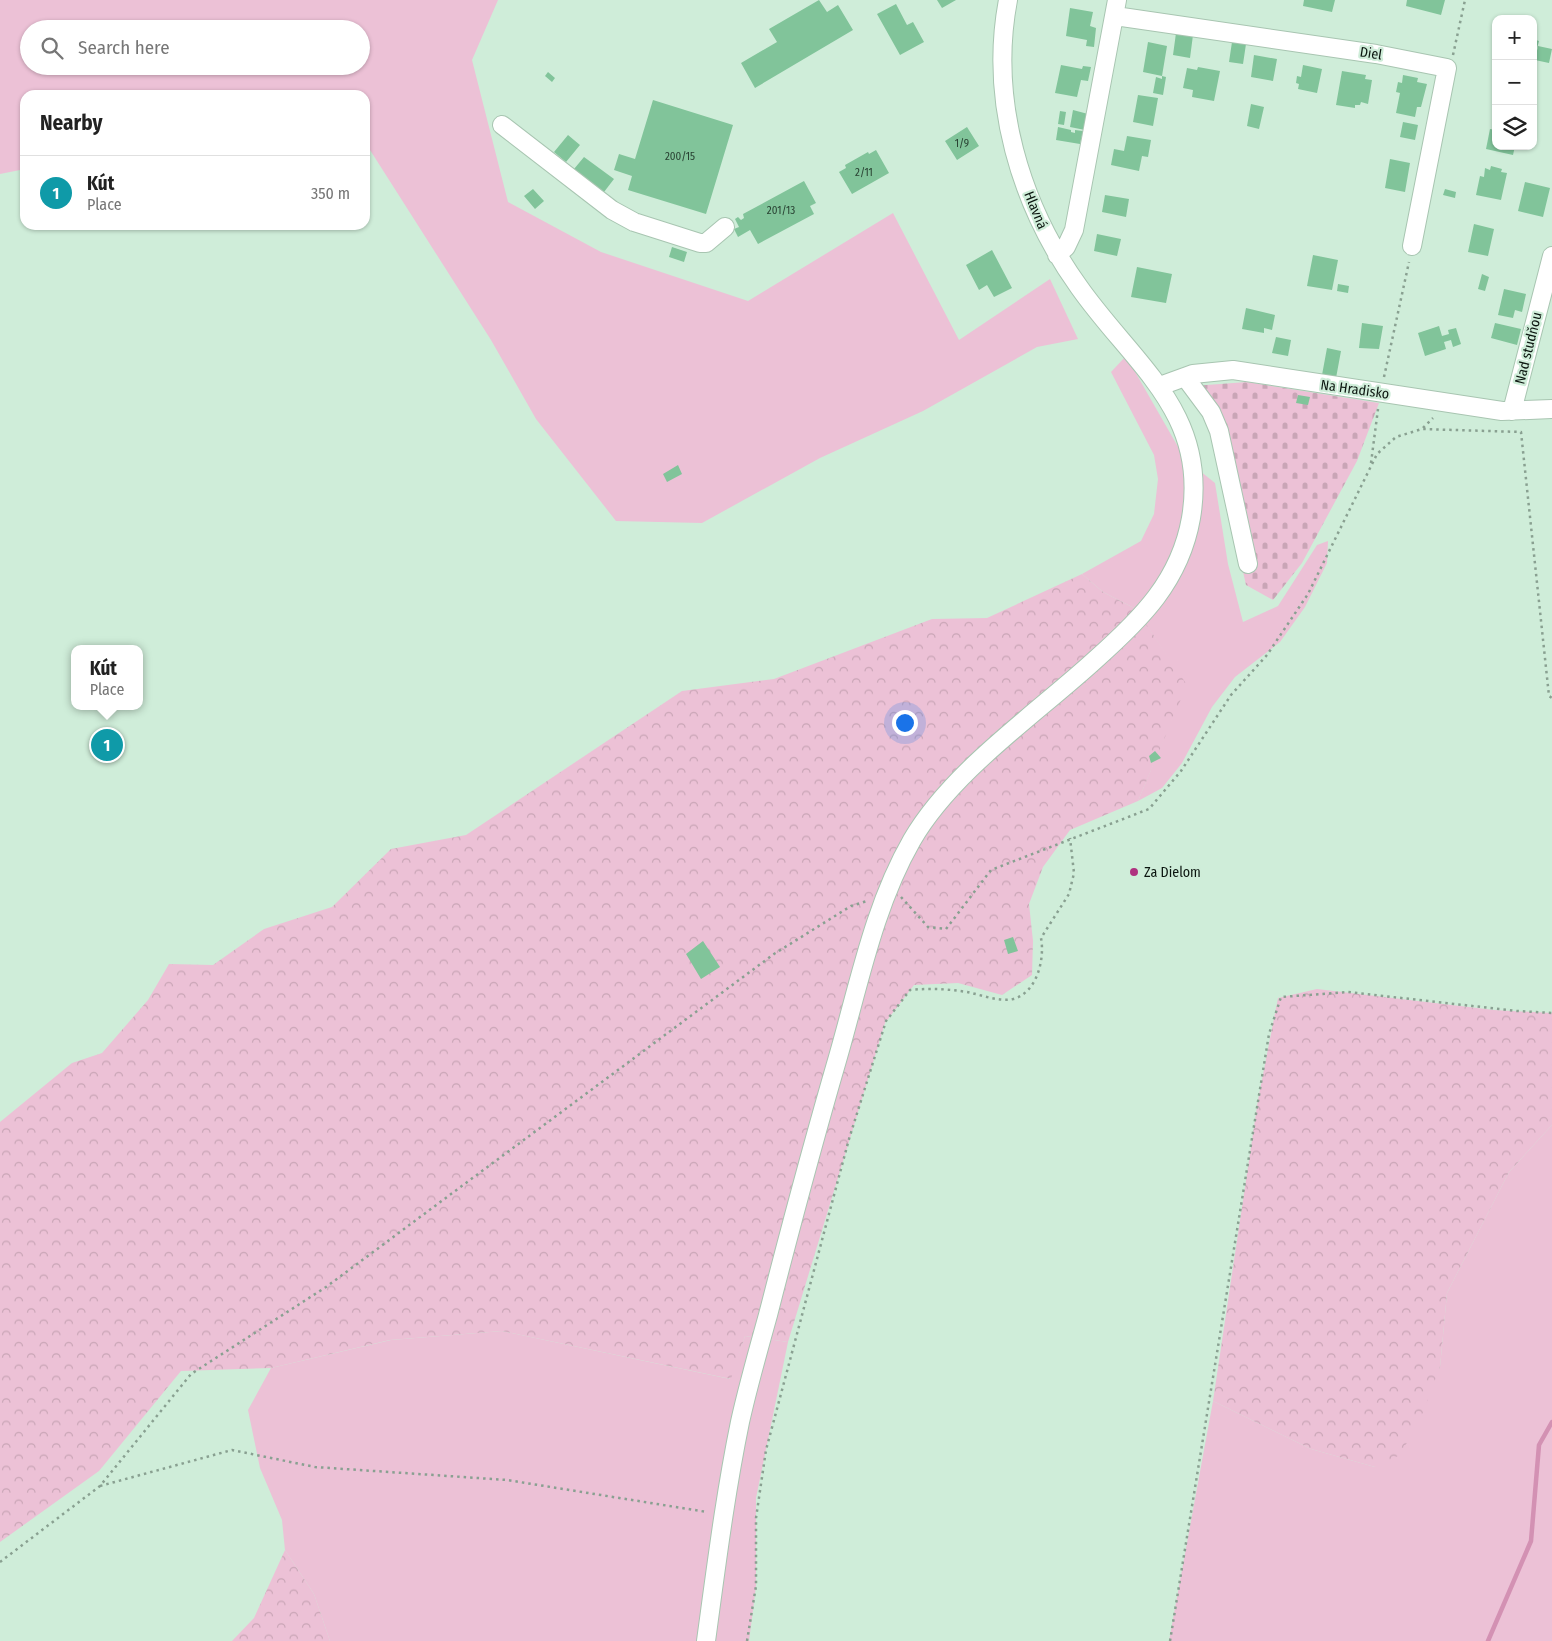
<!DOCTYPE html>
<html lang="en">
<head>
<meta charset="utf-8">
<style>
	body { margin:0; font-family:"Fira Sans Condensed",sans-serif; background:#f2f2f2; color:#222 }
	.controls { position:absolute; right:15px; top:15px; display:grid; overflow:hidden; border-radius:10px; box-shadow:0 1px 4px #0004 }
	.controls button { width:45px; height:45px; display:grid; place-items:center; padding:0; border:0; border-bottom:1px solid #e0e0e0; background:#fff; color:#222; font:25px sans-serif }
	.you { position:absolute; left:904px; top:722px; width:18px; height:18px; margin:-12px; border:4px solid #fff; border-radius:50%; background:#1a73e8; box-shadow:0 0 0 8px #1a73e833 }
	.badge { display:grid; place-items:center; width:32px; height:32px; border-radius:50%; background:#af317f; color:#fff; font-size:16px; font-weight:700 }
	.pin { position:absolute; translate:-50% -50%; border:2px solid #fff; box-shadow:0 1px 5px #0006 }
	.popup { position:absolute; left:71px; top:645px; width:72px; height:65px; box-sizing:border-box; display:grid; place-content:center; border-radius:10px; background:#fff; filter:drop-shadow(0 1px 4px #0005); font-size:16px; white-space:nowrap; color:#767676 }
	.popup b { font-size:19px; color:#222 }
	.popup::after { content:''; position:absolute; left:50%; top:100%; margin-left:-10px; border:10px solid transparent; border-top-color:#fff }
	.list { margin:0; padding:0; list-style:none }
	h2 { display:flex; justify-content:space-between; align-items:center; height:65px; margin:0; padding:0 20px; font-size:21px }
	h2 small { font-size:16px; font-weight:400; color:#767676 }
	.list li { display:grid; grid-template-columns:32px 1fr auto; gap:15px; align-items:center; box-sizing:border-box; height:75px; padding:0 20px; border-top:1px solid #e0e0e0 }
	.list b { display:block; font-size:19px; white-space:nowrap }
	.list p { margin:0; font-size:16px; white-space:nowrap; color:#767676 }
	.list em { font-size:16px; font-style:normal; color:#767676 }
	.icon { flex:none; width:28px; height:28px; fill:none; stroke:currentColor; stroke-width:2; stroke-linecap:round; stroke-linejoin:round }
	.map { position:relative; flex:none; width:1552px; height:1641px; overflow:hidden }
	.search { position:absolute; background:#fff; box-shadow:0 1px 4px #0004; left:20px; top:20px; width:350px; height:55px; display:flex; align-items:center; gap:12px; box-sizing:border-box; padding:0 18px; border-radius:28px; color:#767676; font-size:19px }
	.panel { position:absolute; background:#fff; box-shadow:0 1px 4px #0004; left:20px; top:90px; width:350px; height:140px; border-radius:15px }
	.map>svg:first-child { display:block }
	.green { fill:#ecc1d6; fill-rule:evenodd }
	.forest { fill:url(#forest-crowns) }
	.cemetery { fill:url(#cemetery-stones) }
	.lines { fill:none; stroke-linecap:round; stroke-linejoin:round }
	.stream { stroke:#d391b3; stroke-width:4.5 }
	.building { fill:#81c49a }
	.minor-casing { stroke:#a8c5b1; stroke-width:20 }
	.path { stroke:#89a091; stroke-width:2.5; stroke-dasharray:2.5 4; stroke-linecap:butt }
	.minor { stroke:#fff; stroke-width:18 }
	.poi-dot { fill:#af317f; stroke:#cfedd9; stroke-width:2 }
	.labels { text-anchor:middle; stroke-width:4.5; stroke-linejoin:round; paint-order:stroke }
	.number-label { font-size:11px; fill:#284132 }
	.street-label { font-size:14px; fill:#0b150f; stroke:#cfedd9 }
	.poi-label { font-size:14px; fill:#0b150f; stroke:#cfedd9; text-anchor:start }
</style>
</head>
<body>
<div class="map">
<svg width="1552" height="1641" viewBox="0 0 1552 1641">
	<defs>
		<pattern id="forest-crowns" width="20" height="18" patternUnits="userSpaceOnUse" patternTransform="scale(1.25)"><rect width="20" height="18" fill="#ecc1d6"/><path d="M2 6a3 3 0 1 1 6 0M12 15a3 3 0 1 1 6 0" fill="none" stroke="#c9a5b6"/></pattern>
		<pattern id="cemetery-stones" width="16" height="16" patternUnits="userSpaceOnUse" patternTransform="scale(1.25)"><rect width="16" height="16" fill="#ecc1d6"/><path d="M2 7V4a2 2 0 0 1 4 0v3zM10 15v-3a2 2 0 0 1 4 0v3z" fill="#c9a5b6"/></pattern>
	</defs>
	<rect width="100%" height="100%" fill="#cfedd9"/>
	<path class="green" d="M 0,0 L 498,0 L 472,60 L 508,202 L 601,252 L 748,301 L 893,213 L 959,340 L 1050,279 L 1078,339 L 1037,347 L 923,411 L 820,458 L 702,523 L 616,521 L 536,419 L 491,340 L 370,150 L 365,148 L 365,95 L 25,95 L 25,169 L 0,174 ZM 29,29 L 361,29 L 361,66 L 29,66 Z
		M 1126,356 L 1185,459 L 1215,483 L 1228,564 L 1243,622 L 1278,606 L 1317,545 L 1328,541 L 1327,563 L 1305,607 L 1280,642 L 1235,677 L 1212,707 L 1182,763 L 1162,788 L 1138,801 L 1186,685 L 1136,609 L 1103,592 L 1082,574 L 1141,541 L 1154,514 L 1158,479 L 1154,455 L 1111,372 Z
		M 1552,1125 L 1552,1641 L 1169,1641 L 1213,1401 L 1311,1449 L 1375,1467 L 1440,1367 L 1447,1293 L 1509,1172 Z
		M 502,1331 L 730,1379 L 745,1336 L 788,1342 L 756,1498 L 756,1586 L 749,1641 L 330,1641 L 314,1594 L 285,1550 L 282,1520 L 260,1468 L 248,1410 L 271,1368 L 391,1340 Z"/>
	<path class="forest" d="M 1082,574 L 1103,592 L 1136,609 L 1187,685 L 1138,801 L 1070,830 L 1043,867 L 1029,904 L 1033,941 L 1032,975 L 1002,995 L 958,983 L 914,985 L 885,1023 L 788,1342 L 745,1336 L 731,1379 L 502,1331 L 390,1340 L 271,1368 L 181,1371 L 99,1471 L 0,1542 L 0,1122 L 72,1063 L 102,1053 L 148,1000 L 169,964 L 213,965 L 264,929 L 332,907 L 391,849 L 466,835 L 682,691 L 774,679 L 932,619 L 987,618 Z
		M 1317,989 L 1494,1010 L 1552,1013 L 1552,1125 L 1509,1172 L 1447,1293 L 1440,1367 L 1417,1428 L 1398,1456 L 1375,1467 L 1311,1449 L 1213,1401 L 1258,1100 L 1278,998 Z
		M 285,1550 L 314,1594 L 330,1641 L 232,1641 L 254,1618 Z"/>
	<path class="cemetery" d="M 1247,382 L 1379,403 L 1357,461 L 1302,563 L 1273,600 L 1246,585 L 1210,423 L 1193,386 Z"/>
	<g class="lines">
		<path class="stream" d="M 1488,1641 L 1531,1541 L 1539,1445 L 1552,1422"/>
	</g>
	<path class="building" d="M 819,0 L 827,12 L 838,5 L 853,30 L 755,88 L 741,63 L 777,42 L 769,29 Z
		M 937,0 L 956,0 L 942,8 Z
		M 1304,0 L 1335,0 L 1332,12 L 1303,6 Z
		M 1407,0 L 1445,0 L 1441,15 L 1406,6 Z
		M 896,4 L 907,25 L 913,22 L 924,42 L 900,55 L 877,14 Z
		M 1070,8 L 1093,12 L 1090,26 L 1096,28 L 1094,47 L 1086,46 L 1087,40 L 1066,36 Z
		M 1176,33 L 1193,35 L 1190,58 L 1173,55 Z
		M 1533,39 L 1539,41 L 1534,59 L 1533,59 Z
		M 1148,42 L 1167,46 L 1162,76 L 1143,72 Z
		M 1232,42 L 1246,44 L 1243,64 L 1229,62 Z
		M 1538,46 L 1552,49 L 1549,63 L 1535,60 Z
		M 1254,55 L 1277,59 L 1273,81 L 1251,77 Z
		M 1061,65 L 1082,69 L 1083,66 L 1091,67 L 1088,81 L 1081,80 L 1077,97 L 1055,93 Z
		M 1303,65 L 1322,69 L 1317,93 L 1298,89 L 1299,84 L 1296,83 L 1297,76 L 1301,77 Z
		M 1198,67 L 1220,71 L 1214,101 L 1192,97 L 1193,90 L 1183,88 L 1187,68 L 1197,70 Z
		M 1342,71 L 1366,75 L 1365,79 L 1372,80 L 1368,104 L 1361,102 L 1360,105 L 1355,105 L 1355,108 L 1336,105 Z
		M 548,72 L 555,78 L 552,82 L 545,76 Z
		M 1403,75 L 1418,78 L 1417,82 L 1427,84 L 1421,107 L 1417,107 L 1415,117 L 1396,113 L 1400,93 L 1396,92 L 1398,82 L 1402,83 Z
		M 1162,76 L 1166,77 L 1163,95 L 1153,93 L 1156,77 L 1162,79 Z
		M 1138,95 L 1158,98 L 1153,126 L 1133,122 Z
		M 653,100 L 733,125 L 706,214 L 628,190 L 632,176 L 614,170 L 619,154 L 635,159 Z
		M 1251,104 L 1264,107 L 1259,129 L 1247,126 Z
		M 1073,110 L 1088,114 L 1085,130 L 1070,127 Z
		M 1060,111 L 1066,112 L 1064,125 L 1058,124 Z
		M 1403,122 L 1418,125 L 1415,140 L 1400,137 Z
		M 967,127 L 979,146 L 957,160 L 945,141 Z
		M 1058,127 L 1071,130 L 1071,132 L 1075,133 L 1075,130 L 1083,131 L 1080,144 L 1056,140 Z
		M 1490,129 L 1496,130 L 1496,146 L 1515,146 L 1513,155 L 1486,149 Z
		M 568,135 L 580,145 L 566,162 L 554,152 Z
		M 1127,136 L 1151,140 L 1148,157 L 1142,156 L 1139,171 L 1111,165 L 1114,149 L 1124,151 Z
		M 876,150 L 889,173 L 852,194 L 839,172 L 846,168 L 845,165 L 868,152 L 869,154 Z
		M 584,157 L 614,179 L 604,192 L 574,169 Z
		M 1390,159 L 1410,163 L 1405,192 L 1385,188 Z
		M 1491,166 L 1502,169 L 1501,172 L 1507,173 L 1501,200 L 1476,195 L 1480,176 L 1484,177 L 1485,168 L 1490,170 Z
		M 804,181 L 816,203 L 810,206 L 814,214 L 758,244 L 750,230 L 738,237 L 734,229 L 739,227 L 735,219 L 738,217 L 741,220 L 744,218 L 743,214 Z
		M 1525,182 L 1550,188 L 1543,217 L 1518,211 Z
		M 533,189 L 544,201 L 535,209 L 524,196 Z
		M 1445,189 L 1456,192 L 1455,198 L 1443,195 Z
		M 1105,195 L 1129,199 L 1126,217 L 1102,212 Z
		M 1474,224 L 1494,229 L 1488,256 L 1468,252 Z
		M 1097,234 L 1121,239 L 1117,256 L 1094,251 Z
		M 672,247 L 687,252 L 684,262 L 669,257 Z
		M 992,250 L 1012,288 L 994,297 L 987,285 L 979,290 L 966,265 Z
		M 1313,255 L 1338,260 L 1332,290 L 1307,286 Z
		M 1137,267 L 1172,274 L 1166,303 L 1131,297 Z
		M 1482,274 L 1489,277 L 1485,291 L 1478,289 Z
		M 1338,284 L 1349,286 L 1348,293 L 1337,291 Z
		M 1504,289 L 1526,294 L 1522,312 L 1515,310 L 1513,318 L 1498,315 Z
		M 1246,308 L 1275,315 L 1272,330 L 1264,328 L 1264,333 L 1242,329 Z
		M 1362,323 L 1383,326 L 1379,349 L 1359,348 Z
		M 1495,323 L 1521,329 L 1517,345 L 1491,338 Z
		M 1439,326 L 1442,336 L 1449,334 L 1448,330 L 1456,328 L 1461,344 L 1453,347 L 1451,340 L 1444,342 L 1446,349 L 1425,356 L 1418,333 Z
		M 1276,337 L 1291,340 L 1288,356 L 1272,353 Z
		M 1327,348 L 1341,351 L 1336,378 L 1322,375 Z
		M 1298,395 L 1310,397 L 1308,405 L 1296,403 Z
		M 678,465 L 682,474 L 667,482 L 663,474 Z
		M 1155,751 L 1161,758 L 1151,763 L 1149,756 Z
		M 1013,937 L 1018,951 L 1008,954 L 1004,940 Z
		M 703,941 L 720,967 L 701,979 L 686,954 Z"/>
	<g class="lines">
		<defs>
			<path id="minor" d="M 1115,16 L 1376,54 L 1447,68 L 1412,246
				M 502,125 L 612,210 L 634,222 L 700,243 L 706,243 L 725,227
				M 1057,255 L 1066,247 L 1074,230 L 1117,0
				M 1185,377 L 1211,412 L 1219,431 L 1248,564
				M 1160,386 L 1193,374 L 1233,370 L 1502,411 L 1552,409
				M 1512,411 L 1552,256
				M 706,1641 C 716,1568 725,1495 740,1422 C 748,1386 758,1351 768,1315 C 790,1229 813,1143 838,1057 C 859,984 874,906 912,840 C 952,771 1036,714 1095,660 C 1141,619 1180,581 1191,518 C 1209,412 1133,364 1079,287 C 1020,205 989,100 1008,0"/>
		</defs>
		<use href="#minor" class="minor-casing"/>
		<path class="path" d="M 1453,55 L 1465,0
			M 1384,377 L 1409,262
			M 1423,428 L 1433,418
			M 1371,463 L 1378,409
			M 901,897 L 928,927 L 946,929 L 991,870 L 1149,809 L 1181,771 L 1231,695 L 1267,655 L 1308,594 L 1377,454 L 1396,437 L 1422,429 L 1521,432 L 1549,696 L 1552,698
			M 100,1486 L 232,1450 L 315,1467 L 507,1480 L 707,1512
			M 0,1562 L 100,1486 L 191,1374 L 326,1287 L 774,954 L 851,906 L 867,901
			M 747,1641 L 756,1586 L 756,1518 L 766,1450 L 849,1139 L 886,1021 L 910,990 C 930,988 948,989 967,992 C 982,995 998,1002 1013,999 C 1037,993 1045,959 1041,938 L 1069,894 L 1074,873 L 1070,838
			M 1170,1641 L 1269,1034 L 1281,997 L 1348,992 L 1517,1011 L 1552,1013"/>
		<use href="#minor" class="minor"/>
	</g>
	<circle class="poi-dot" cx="1134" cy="872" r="5"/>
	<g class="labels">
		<g class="number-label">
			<text x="962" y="147">1/9</text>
			<text x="680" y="160">200/15</text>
			<text x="864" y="176">2/11</text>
			<text x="781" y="214">201/13</text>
		</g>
		<g class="street-label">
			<text transform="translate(1371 53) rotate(9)" y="5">Diel</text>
			<text transform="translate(1036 210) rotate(68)" y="5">Hlavná</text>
			<text transform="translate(1528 348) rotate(-76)" y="5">Nad studňou</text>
			<text transform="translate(1355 389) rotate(8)" y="5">Na Hradisko</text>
		</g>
		<g class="poi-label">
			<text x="1144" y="877">Za Dielom</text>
		</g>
	</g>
</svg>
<div class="controls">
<button>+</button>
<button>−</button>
<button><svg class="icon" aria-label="layers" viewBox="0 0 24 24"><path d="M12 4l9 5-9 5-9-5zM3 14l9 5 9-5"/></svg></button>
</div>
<div class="you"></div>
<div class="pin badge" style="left:107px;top:745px;background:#0f9aa8">1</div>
<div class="popup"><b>Kút</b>Place</div>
<div class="search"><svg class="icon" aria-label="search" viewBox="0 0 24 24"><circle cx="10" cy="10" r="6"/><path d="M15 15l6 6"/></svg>Search here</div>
<section class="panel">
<h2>Nearby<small></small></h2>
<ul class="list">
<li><span class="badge" style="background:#0f9aa8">1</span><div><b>Kút</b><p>Place</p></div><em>350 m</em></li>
</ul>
</section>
</div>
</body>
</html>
